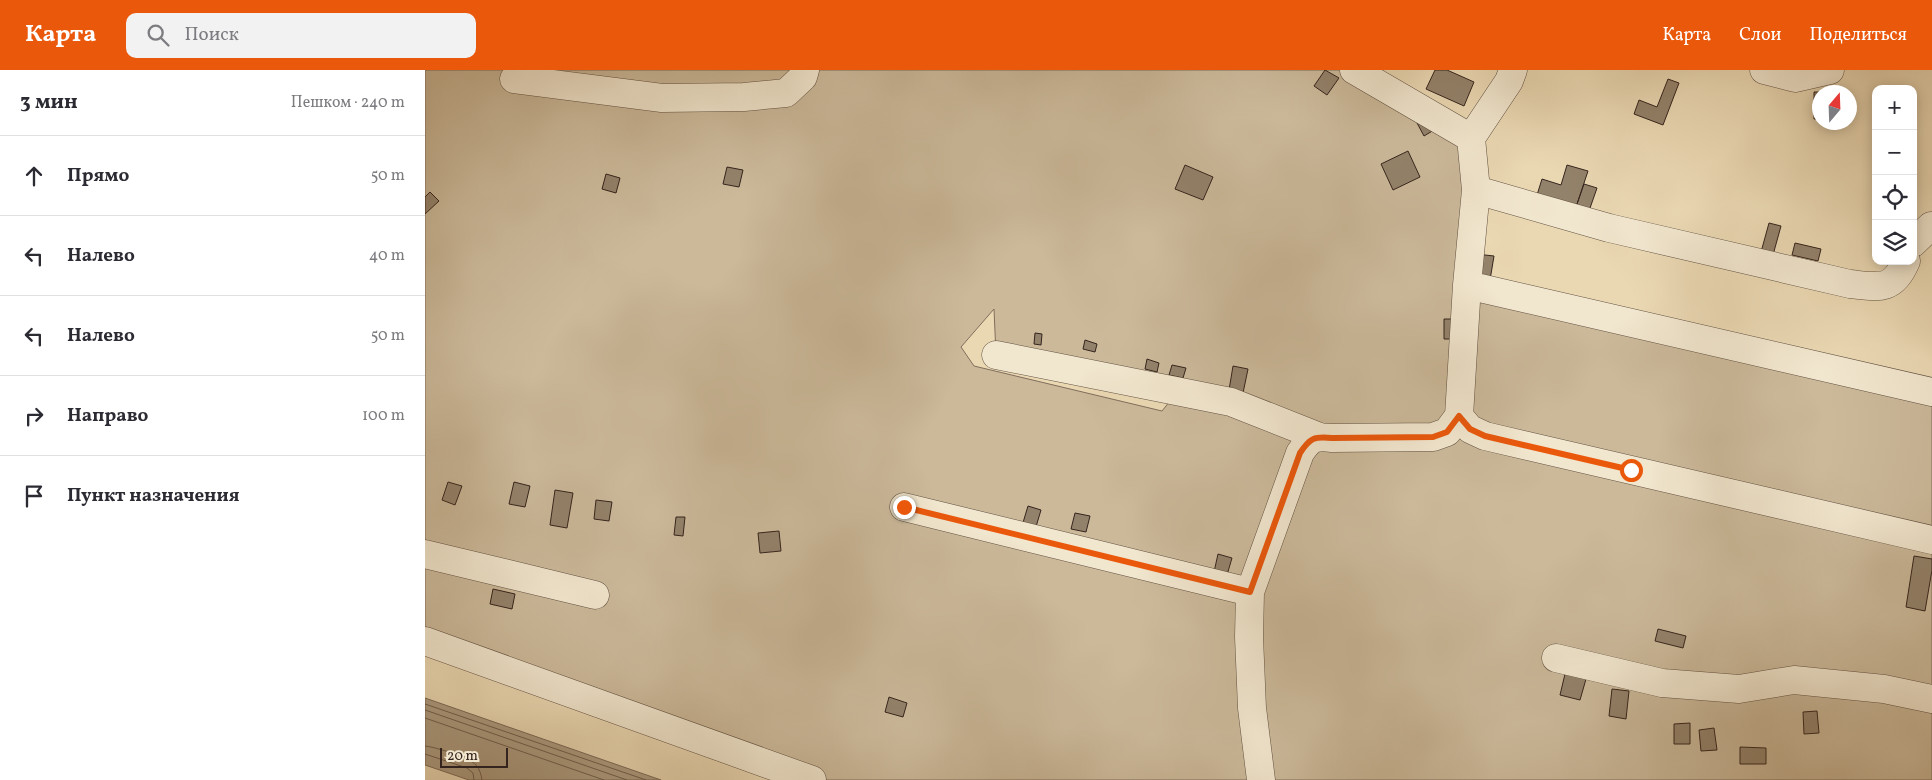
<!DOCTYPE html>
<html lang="ru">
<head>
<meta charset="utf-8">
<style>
	body { margin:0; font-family:Vollkorn,serif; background:#f2f2f3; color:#2b2b33 }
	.controls { position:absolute; right:15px; top:15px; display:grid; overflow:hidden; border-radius:10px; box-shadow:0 2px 12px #0003 }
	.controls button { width:45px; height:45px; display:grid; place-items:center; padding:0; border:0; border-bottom:1px solid #e1e1e2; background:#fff; color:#2b2b33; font:25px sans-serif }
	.compass { position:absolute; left:1387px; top:15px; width:45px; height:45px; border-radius:50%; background:#fff; box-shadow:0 2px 12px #0003; rotate:19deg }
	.scale { position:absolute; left:15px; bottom:12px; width:68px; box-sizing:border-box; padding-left:5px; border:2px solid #35241d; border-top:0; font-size:14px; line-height:18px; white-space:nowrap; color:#35241d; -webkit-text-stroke:4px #f1e6ce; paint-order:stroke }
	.stop { position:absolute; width:15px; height:15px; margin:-11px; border:4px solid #ea580c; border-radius:50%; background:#fff }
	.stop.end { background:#ea580c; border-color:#fff; box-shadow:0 1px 5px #0008 }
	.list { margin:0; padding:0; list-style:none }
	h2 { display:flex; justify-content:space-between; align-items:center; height:65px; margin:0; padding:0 20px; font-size:21px }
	h2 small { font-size:16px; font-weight:400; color:#7c7c81 }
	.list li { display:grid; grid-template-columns:32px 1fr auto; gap:15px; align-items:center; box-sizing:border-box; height:80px; padding:0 20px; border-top:1px solid #e1e1e2 }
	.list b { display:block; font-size:19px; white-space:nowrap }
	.list em { font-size:16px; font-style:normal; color:#7c7c81 }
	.icon { flex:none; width:28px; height:28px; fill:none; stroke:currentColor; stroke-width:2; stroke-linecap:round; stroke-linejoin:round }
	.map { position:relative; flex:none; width:1507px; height:710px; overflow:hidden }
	header { display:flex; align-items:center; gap:30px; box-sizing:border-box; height:70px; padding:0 25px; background:#ea580c; color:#fff }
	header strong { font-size:24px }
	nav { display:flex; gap:28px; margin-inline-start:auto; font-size:18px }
	.search { width:350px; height:45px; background:#f2f2f3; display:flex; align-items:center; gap:12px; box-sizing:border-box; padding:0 18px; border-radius:10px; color:#7c7c81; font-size:19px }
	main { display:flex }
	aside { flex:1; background:#fff }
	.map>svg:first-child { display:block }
	.green { fill:#cbb99a; stroke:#806e5c; fill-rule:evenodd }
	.water { fill:#ac9b80; stroke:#7c6b58 }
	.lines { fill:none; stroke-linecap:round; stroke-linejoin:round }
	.shore { stroke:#70604e; stroke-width:1 }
	.building { fill:#93826b; stroke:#35241d }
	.minor-casing { stroke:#625142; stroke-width:29 }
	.minor { stroke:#f1e6ce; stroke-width:28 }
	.route { stroke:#ea580c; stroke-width:6 }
</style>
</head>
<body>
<header>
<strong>Карта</strong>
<div class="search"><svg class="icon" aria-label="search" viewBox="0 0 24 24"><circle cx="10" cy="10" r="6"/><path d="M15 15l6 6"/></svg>Поиск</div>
<nav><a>Карта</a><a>Слои</a><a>Поделиться</a></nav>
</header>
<main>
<aside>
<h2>3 мин<small>Пешком · 240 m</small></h2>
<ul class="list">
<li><svg class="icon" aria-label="ahead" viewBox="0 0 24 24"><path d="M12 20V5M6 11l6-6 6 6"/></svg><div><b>Прямо</b></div><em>50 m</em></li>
<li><svg class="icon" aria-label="left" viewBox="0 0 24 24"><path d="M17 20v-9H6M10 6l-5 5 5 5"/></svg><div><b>Налево</b></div><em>40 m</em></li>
<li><svg class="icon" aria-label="left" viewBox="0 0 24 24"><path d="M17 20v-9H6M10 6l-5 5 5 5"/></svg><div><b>Налево</b></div><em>50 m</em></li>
<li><svg class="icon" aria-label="right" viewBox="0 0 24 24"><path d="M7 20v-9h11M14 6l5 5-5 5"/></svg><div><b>Направо</b></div><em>100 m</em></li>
<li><svg class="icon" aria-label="arrive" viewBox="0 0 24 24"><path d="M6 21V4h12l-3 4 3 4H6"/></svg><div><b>Пункт назначения</b></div></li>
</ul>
</aside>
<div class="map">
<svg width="1507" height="710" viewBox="0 0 1507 710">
	<rect width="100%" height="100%" fill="#ead8b3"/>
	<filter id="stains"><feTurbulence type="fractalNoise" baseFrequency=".004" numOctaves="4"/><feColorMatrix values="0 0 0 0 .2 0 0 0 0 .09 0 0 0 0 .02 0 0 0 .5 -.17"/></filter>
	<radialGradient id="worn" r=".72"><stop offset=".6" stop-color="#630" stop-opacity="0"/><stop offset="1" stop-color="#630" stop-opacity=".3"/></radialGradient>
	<path class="green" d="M 0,0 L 929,0 L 1046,68 L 1042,215 L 1507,322 L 1507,710 L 387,710 L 0,571 ZM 569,239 L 571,285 L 753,321 L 737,341 L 549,296 L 536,277 Z"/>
	<path class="water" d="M 0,628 L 236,710 L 44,710 L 0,695 Z"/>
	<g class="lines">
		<path class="shore" d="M 0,634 L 221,710
			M 0,640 L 202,710
			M 0,648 L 179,710
			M 0,676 C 11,677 45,688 51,695 C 55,700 56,704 57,710
			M 0,684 L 42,698 L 48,703 L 49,710"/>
	</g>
	<path class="building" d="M 900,0 L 914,8 L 902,25 L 889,16 Z
		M 1010,0 L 1022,0 L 1049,12 L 1039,36 L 1001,19 Z
		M 1243,9 L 1254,13 L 1238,55 L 1209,44 L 1214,30 L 1232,37 Z
		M 1389,22 L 1404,22 L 1394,22 L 1394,49 L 1389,49 Z
		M 1002,47 L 1009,60 L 999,66 L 992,53 Z
		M 983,81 L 995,107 L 968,120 L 956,94 Z
		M 760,95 L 788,107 L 778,130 L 750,119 Z
		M 1142,95 L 1163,101 L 1151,137 L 1112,125 L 1117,109 L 1136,115 Z
		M 302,97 L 318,100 L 314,117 L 298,114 Z
		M 181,104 L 195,108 L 191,123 L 177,119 Z
		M 1159,114 L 1172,118 L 1164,141 L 1151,137 Z
		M 5,122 L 14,131 L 0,144 L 0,127 Z
		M 1344,153 L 1356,156 L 1348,185 L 1336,182 Z
		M 1370,173 L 1396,179 L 1393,191 L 1367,185 Z
		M 1051,184 L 1069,186 L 1065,210 L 1048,208 Z
		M 1019,249 L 1034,249 L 1033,269 L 1019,269 Z
		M 610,263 L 617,264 L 616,275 L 609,274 Z
		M 660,270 L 672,274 L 670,282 L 658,279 Z
		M 722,289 L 734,293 L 732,302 L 720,299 Z
		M 747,295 L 761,298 L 758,308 L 744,305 Z
		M 808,296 L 823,299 L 818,323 L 804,320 Z
		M 23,412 L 37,416 L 30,435 L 17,430 Z
		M 89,412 L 105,416 L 100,437 L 84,434 Z
		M 130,420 L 148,423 L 142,458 L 125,455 Z
		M 171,430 L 187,432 L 184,451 L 169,449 Z
		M 603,436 L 616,440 L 610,460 L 597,456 Z
		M 650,443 L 665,446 L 661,462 L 646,459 Z
		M 251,447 L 260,447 L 258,466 L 249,465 Z
		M 354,461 L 356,481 L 335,483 L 333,463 Z
		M 793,484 L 807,488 L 802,505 L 789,502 Z
		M 1489,486 L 1507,489 L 1507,500 L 1500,541 L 1481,537 Z
		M 68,519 L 90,524 L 87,539 L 65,534 Z
		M 1233,559 L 1261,566 L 1258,578 L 1230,571 Z
		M 1140,604 L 1161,609 L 1155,630 L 1135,625 Z
		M 1187,619 L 1204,621 L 1201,649 L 1184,646 Z
		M 464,627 L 482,633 L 478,647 L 460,642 Z
		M 1392,641 L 1394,663 L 1379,664 L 1378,642 Z
		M 1265,653 L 1265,674 L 1249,674 L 1249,654 Z
		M 1289,658 L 1292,680 L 1276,681 L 1274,660 Z
		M 1315,677 L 1341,678 L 1341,694 L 1315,694 Z"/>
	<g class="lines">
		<defs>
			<path id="minor" d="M 929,0 L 1046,68 L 1084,11 L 1088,0
				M 1339,0 L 1370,8 L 1405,0
				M 89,9 L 237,28 L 319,27 L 361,23 L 378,7 L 380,0
				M 1046,68 L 1051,120 L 1042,215 L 1034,346 L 1045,359 L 1060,366 L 1507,470
				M 1051,120 L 1184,158 L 1425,214 C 1453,217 1468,222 1481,191
				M 1488,173 L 1506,156
				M 1042,215 L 1507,322
				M 571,285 L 806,332 L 892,366
				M 479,437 L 825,522
				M 0,484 L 170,525
				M 0,571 L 387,710
				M 1131,588 L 1237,613 L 1314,619 L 1369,610 L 1459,619 L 1507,629
				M 836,710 L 827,638 L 824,567 L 825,522 L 875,383 C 885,368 889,366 907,368 L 1008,367 L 1022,362 L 1034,346"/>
		</defs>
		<use href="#minor" class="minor-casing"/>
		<use href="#minor" class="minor"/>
	</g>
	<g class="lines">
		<path class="route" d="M 479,437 L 825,522 L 875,383 C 885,368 889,366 907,368 L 1008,367 L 1022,362 L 1034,346 L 1045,359 L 1060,366 L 1206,400"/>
	</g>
	<rect width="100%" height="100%" filter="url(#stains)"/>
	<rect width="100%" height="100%" fill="url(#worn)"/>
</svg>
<div class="controls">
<button>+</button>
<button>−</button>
<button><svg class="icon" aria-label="locate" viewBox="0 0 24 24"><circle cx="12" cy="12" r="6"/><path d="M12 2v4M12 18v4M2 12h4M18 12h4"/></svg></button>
<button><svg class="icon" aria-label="layers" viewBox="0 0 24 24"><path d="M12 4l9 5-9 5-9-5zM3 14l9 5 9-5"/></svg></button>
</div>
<svg class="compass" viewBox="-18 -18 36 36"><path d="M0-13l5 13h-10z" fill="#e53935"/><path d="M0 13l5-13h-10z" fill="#7c7c81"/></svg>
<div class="scale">20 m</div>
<div class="stop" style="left:1206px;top:400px"></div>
<div class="stop end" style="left:479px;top:437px"></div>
</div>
</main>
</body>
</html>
